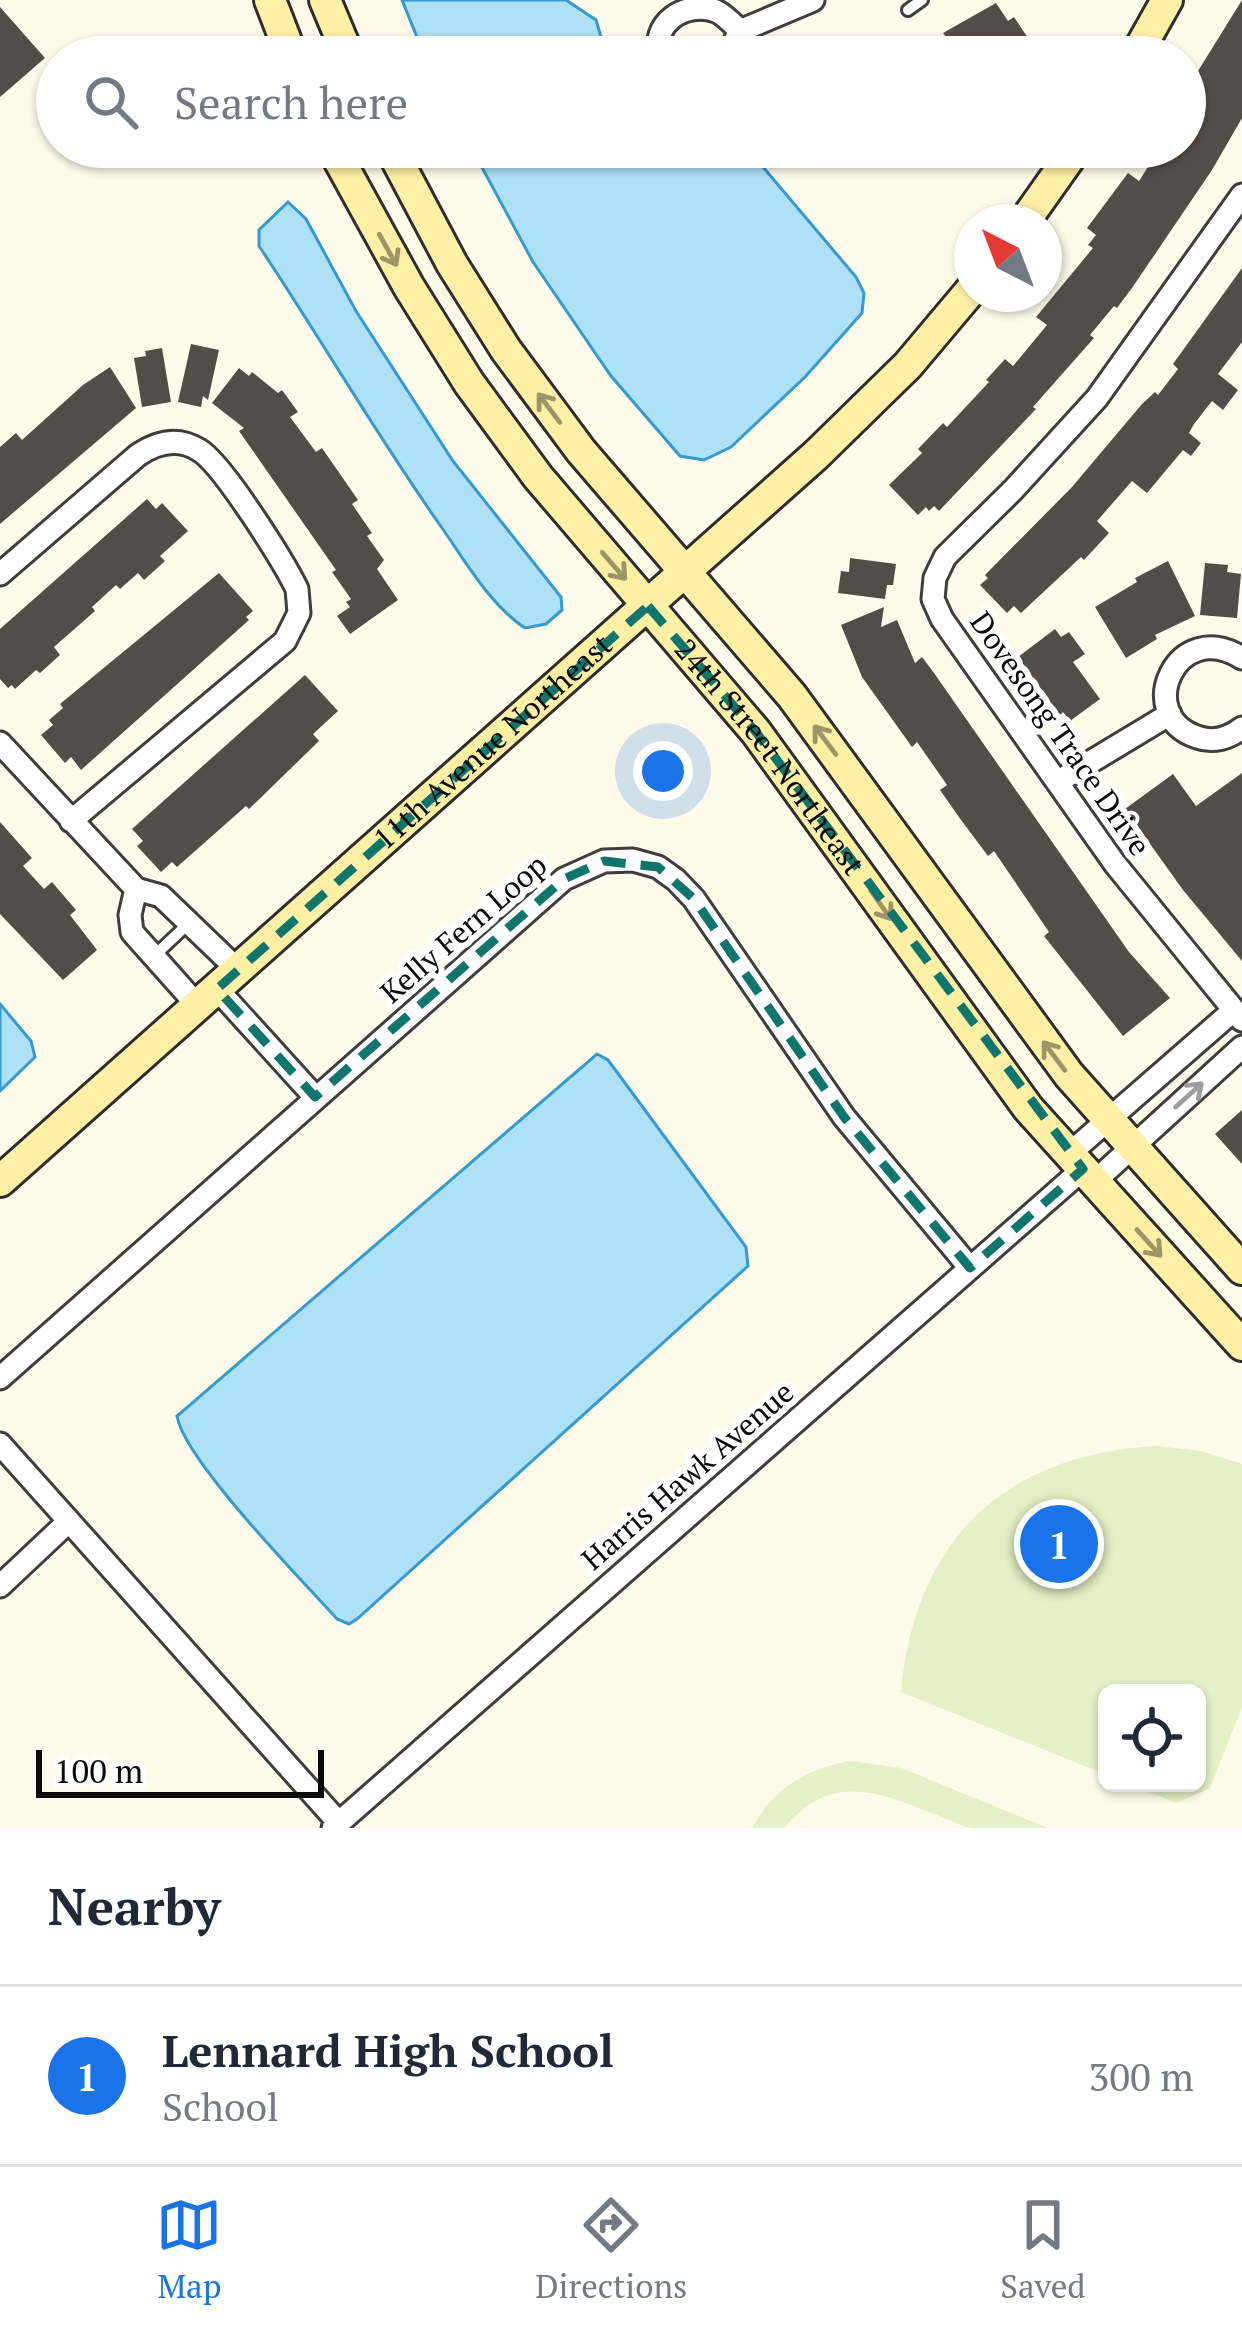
<!DOCTYPE html>
<html lang="en">
<head>
<meta charset="utf-8">
<style>
	body { margin:0; font-family:"PT Serif",serif; background:#f6f6f7; color:#1f2937 }
	.controls { position:absolute; right:36px; bottom:36px; display:grid; overflow:hidden; border-radius:18px; box-shadow:0 3px 9px #0004 }
	.controls button { width:108px; height:108px; display:grid; place-items:center; padding:0; border:0; border-bottom:3px solid #e0e1e3; background:#fff; color:#1f2937; font:60px sans-serif }
	.compass { position:absolute; left:954px; top:204px; width:108px; height:108px; border-radius:50%; background:#fff; box-shadow:0 3px 9px #0004; rotate:318deg }
	.scale { position:absolute; left:36px; bottom:30px; width:288px; box-sizing:border-box; padding-left:12px; border:6px solid #0b0b0b; border-top:0; font-size:33px; line-height:42px; white-space:nowrap; color:#0b0b0b; -webkit-text-stroke:9px #fff; paint-order:stroke }
	.you { position:absolute; left:663px; top:771px; width:42px; height:42px; margin:-30px; border:9px solid #fff; border-radius:50%; background:#1a73e8; box-shadow:0 0 0 18px #1a73e833 }
	.badge { display:grid; place-items:center; width:78px; height:78px; border-radius:50%; background:#1a73e8; color:#fff; font-size:39px; font-weight:700 }
	.pin { position:absolute; translate:-50% -50%; border:6px solid #fff; box-shadow:0 3px 12px #0006 }
	.list { margin:0; padding:0; list-style:none }
	h2 { display:flex; justify-content:space-between; align-items:center; height:156px; margin:0; padding:0 48px; font-size:51px }
	h2 small { font-size:39px; font-weight:400; color:#747a83 }
	.list li { display:grid; grid-template-columns:78px 1fr auto; gap:36px; align-items:center; box-sizing:border-box; height:180px; padding:0 48px; border-top:3px solid #e0e1e3 }
	.list b { display:block; font-size:45px; white-space:nowrap }
	.list p { margin:0; font-size:39px; white-space:nowrap; color:#747a83 }
	.list em { font-size:39px; font-style:normal; color:#747a83 }
	.icon { flex:none; width:66px; height:66px; fill:none; stroke:currentColor; stroke-width:2; stroke-linecap:round; stroke-linejoin:round }
	.map { position:relative; flex:none; width:1242px; height:1828px; overflow:hidden }
	.search { position:absolute; background:#fff; box-shadow:0 3px 9px #0004; left:36px; right:36px; top:36px; height:132px; display:flex; align-items:center; gap:30px; box-sizing:border-box; padding:0 42px; border-radius:66px; color:#747a83; font-size:45px }
	.sheet { height:336px; background:#fff }
	nav { display:flex; justify-content:space-around; align-items:center; box-sizing:border-box; height:168px; border-top:3px solid #e0e1e3; background:#fff; font-size:33px; color:#747a83 }
	nav a { display:grid; justify-items:center; gap:6px }
	nav .on { color:#1a73e8 }
	.map>svg:first-child { display:block }
	.pitch { fill:#e4f0c5 }
	.water { fill:#aee0f7; stroke:#349acf; stroke-width:3 }
	.building { fill:#544c48 }
	.lines { fill:none; stroke-linecap:round; stroke-linejoin:round }
	.lane-casing { stroke:#3e3e3e; stroke-width:16 }
	.street-casing { stroke:#3e3e3e; stroke-width:27 }
	.secondary-casing { stroke:#2d2d2d; stroke-width:36 }
	.lane { stroke:#fff; stroke-width:10 }
	.street { stroke:#fff; stroke-width:21 }
	.secondary { stroke:#fff0a5; stroke-width:30 }
	.oneway { stroke:#9d9467 }
	.oneway2 { stroke:#9d9d9d }
	.marked { fill:none; stroke:#0f766e; stroke-width:9; stroke-dasharray:24 15; stroke-linejoin:round }
	.labels { text-anchor:middle; stroke-width:12; stroke-linejoin:round; paint-order:stroke }
	.street-label { font-size:30px; fill:#0b0b0b; stroke:#fff }
</style>
</head>
<body>
<div class="map">
<svg width="1242" height="1828" viewBox="0 0 1242 1828">
	<rect width="100%" height="100%" fill="#fffaea"/>
	<path class="pitch" d="M 1156,1446 L 1201,1451 L 1242,1464 L 1242,1707 L 1210,1788 L 1176,1803 L 1127,1783 L 1197,1783 L 1197,1693 L 1107,1693 L 1107,1775 L 901,1692 C 915,1539 1004,1455 1156,1446 Z
		M 851,1761 L 901,1768 L 1048,1828 C 1023,1828 996,1828 972,1828 C 961,1826 948,1819 937,1815 C 879,1792 831,1771 784,1828 L 752,1828 C 773,1789 807,1768 851,1761 Z"/>
	<path class="water" d="M 402,0 L 566,0 L 596,20 L 607,57 L 425,57 Z
		M 471,147 L 746,147 L 856,277 L 864,293 L 862,313 L 805,377 L 731,447 L 704,460 L 680,456 L 611,376 L 533,262 Z
		M 288,202 L 306,219 L 356,311 L 453,461 L 561,597 L 562,610 L 546,624 L 525,628 C 490,605 466,562 442,528 C 377,436 321,339 259,246 L 259,230 Z
		M 0,1004 L 31,1041 L 35,1057 L 0,1091 Z
		M 597,1054 L 608,1060 L 746,1247 L 748,1266 L 357,1619 L 349,1624 L 337,1619 C 302,1580 184,1460 177,1416 Z"/>
	<path class="building" d="M 1242,0 L 1242,118 L 1212,170 L 1132,288 L 1117,308 L 1114,306 L 1090,335 L 1094,338 L 1033,407 L 1036,409 L 939,511 L 934,506 L 929,511 L 926,507 L 918,515 L 889,485 L 922,453 L 918,449 L 943,423 L 947,427 L 989,382 L 986,380 L 1005,359 L 1013,366 L 1047,325 L 1036,317 L 1093,248 L 1088,245 L 1096,235 L 1087,228 L 1128,173 L 1139,181 L 1161,147 L 1185,147 L 1185,92 Z
		M 996,3 L 1008,21 L 1014,17 L 1028,38 L 999,57 L 922,57 L 948,40 L 943,33 Z
		M 0,7 L 45,58 L 0,97 Z
		M 1242,268 L 1242,342 L 1218,374 L 1238,390 L 1223,410 L 1212,401 L 1194,424 L 1189,433 L 1201,443 L 1191,456 L 1183,450 L 1147,493 L 1132,481 L 1097,521 L 1109,533 L 1084,560 L 1081,557 L 1021,613 L 1014,606 L 1007,613 L 980,585 L 988,578 L 985,575 L 1072,487 L 1142,404 L 1155,392 L 1158,395 L 1178,369 L 1173,364 Z
		M 191,344 L 219,350 L 208,400 L 203,396 L 201,407 L 178,402 Z
		M 162,348 L 171,402 L 142,407 L 134,358 L 146,356 L 145,351 Z
		M 110,367 L 136,408 L 0,524 L 0,447 L 16,433 L 22,440 L 83,385 Z
		M 239,368 L 249,376 L 252,372 L 278,393 L 282,390 L 298,412 L 290,417 L 316,452 L 322,448 L 358,500 L 352,504 L 372,533 L 367,536 L 384,560 L 377,569 L 398,600 L 350,634 L 337,616 L 350,607 L 346,602 L 351,599 L 332,572 L 336,570 L 239,431 L 244,428 L 212,403 Z
		M 147,499 L 156,509 L 162,503 L 188,531 L 160,556 L 165,561 L 144,580 L 138,573 L 120,589 L 116,585 L 92,607 L 95,611 L 54,647 L 60,655 L 40,673 L 36,670 L 15,689 L 12,685 L 8,688 L 0,679 L 0,629 Z
		M 850,558 L 896,564 L 893,585 L 887,585 L 885,599 L 838,593 L 841,571 L 849,572 Z
		M 1168,561 L 1195,616 L 1155,635 L 1157,639 L 1126,658 L 1095,607 L 1137,582 L 1135,578 Z
		M 1205,563 L 1228,565 L 1227,572 L 1241,574 L 1237,618 L 1200,615 Z
		M 219,573 L 253,611 L 246,617 L 249,620 L 81,770 L 71,757 L 65,763 L 41,735 L 53,725 L 49,720 L 63,708 L 60,704 Z
		M 884,607 L 881,627 L 897,620 L 915,663 L 922,657 L 934,673 L 1129,952 L 1170,998 L 1123,1036 L 1044,936 L 1049,932 L 994,851 L 988,856 L 961,820 L 940,790 L 947,785 L 917,742 L 912,747 L 862,677 L 841,625 Z
		M 1055,629 L 1061,637 L 1069,632 L 1085,654 L 1073,662 L 1100,699 L 1070,721 L 1063,712 L 1060,715 L 1018,657 Z
		M 305,675 L 338,711 L 313,734 L 319,741 L 249,809 L 246,806 L 177,867 L 172,862 L 161,872 L 137,846 L 143,841 L 132,829 Z
		M 1242,773 L 1242,961 L 1183,890 L 1125,809 L 1173,774 L 1196,806 Z
		M 0,822 L 32,858 L 23,866 L 44,889 L 52,882 L 76,910 L 70,915 L 97,950 L 63,980 L 0,914 Z
		M 1242,1110 L 1242,1164 L 1215,1134 Z"/>
	<g class="lines">
		<defs>
			<path id="lane" d="M 908,10 L 922,0
				M 154,956 L 189,923"/>
			<path id="street" d="M 661,57 C 649,24 685,0 716,11 C 725,15 733,24 740,31
				M 727,57 L 740,31 L 813,0
				M 1242,195 L 1097,398 L 1013,490 L 945,557 L 935,578 L 933,599 L 942,619 L 1115,864 L 1242,1020
				M 0,574 L 138,455 C 157,442 178,437 199,450 C 222,463 284,562 297,589 L 299,613 L 285,641 L 71,821
				M 1242,658 C 1176,616 1133,716 1197,737 C 1213,743 1229,738 1242,728
				M 0,743 L 136,889 L 161,896 L 238,970
				M 1059,781 L 1170,714
				M 136,889 L 130,915 L 132,932 L 198,1006
				M 217,989 L 315,1097
				M 1069,1154 L 1234,1010
				M 1094,1182 L 1242,1047
				M 0,1378 L 564,879 L 604,861 L 633,860 L 658,867 L 676,880 L 694,899 L 844,1117 L 970,1268
				M 0,1444 L 339,1823
				M 0,1586 L 69,1521
				M 333,1828 L 1083,1169"/>
			<g id="secondary">
				<path d="M 270,0 L 292,57"/>
				<path d="M 325,0 L 349,57"/>
				<path d="M 1135,57 L 1167,0"/>
				<path id="s1" d="M 332,147 L 409,287 L 469,383 L 538,477 L 756,732 L 1028,1108 L 1242,1345"/>
				<path d="M 390,147 L 452,264 L 506,350 L 581,451 L 792,696 L 1069,1075 L 1242,1269"/>
				<path d="M 1024,222 L 1077,147"/>
				<path id="s2" d="M 0,1181 L 816,455 L 908,365 L 972,289"/>
			</g>
		</defs>
		<use href="#lane" class="lane-casing"/>
		<use href="#street" class="street-casing"/>
		<use href="#secondary" class="secondary-casing"/>
		<use href="#lane" class="lane"/>
		<use href="#street" class="street"/>
		<use href="#secondary" class="secondary"/>
	</g>
	<defs><path id="oneway-shaft" d="M-6 0H5M1.5-3L5.5 0L1.5 3" fill="none" stroke-width="1.6" stroke-linecap="round" stroke-linejoin="round" transform="scale(3)"/></defs>
	<g class="oneway">
		<use href="#oneway-shaft" transform="translate(388 250) rotate(61)"/>
		<use href="#oneway-shaft" transform="translate(549 408) rotate(-127)"/>
		<use href="#oneway-shaft" transform="translate(614 566) rotate(49)"/>
		<use href="#oneway-shaft" transform="translate(825 740) rotate(-127)"/>
		<use href="#oneway-shaft" transform="translate(881 905) rotate(55)"/>
		<use href="#oneway-shaft" transform="translate(1054 1056) rotate(-127)"/>
		<use href="#oneway-shaft" transform="translate(1149 1243) rotate(48)"/>
	</g>
	<use class="oneway2" href="#oneway-shaft" transform="translate(1189 1095) rotate(-42)"/>
	<path class="marked" d="M 648,606 L 756,732 L 1083,1169 L 970,1268 L 844,1117 L 694,899 L 658,867 L 604,861 L 564,879 L 315,1097 L 217,989 Z"/>
	<g class="labels">
		<g class="street-label">
			<text transform="translate(1060 734) rotate(55)" y="10">Dovesong Trace Drive</text>
			<text dy="10" stroke="none"><textPath href="#s2" startOffset="660">11th Avenue Northeast</textPath></text>
			<text dy="10" stroke="none"><textPath href="#s1" startOffset="753">24th Street Northeast</textPath></text>
			<text transform="translate(464 929) rotate(-41)" y="10">Kelly Fern Loop</text>
			<text transform="translate(688 1476) rotate(-41)" y="10">Harris Hawk Avenue</text>
		</g>
	</g>
</svg>
<div class="controls">
<button><svg class="icon" aria-label="locate" viewBox="0 0 24 24"><circle cx="12" cy="12" r="6"/><path d="M12 2v4M12 18v4M2 12h4M18 12h4"/></svg></button>
</div>
<svg class="compass" viewBox="-18 -18 36 36"><path d="M0-13l5 13h-10z" fill="#e53935"/><path d="M0 13l5-13h-10z" fill="#747a83"/></svg>
<div class="scale">100 m</div>
<div class="you"></div>
<div class="pin badge" style="left:1059px;top:1544px">1</div>
<div class="search"><svg class="icon" aria-label="search" viewBox="0 0 24 24"><circle cx="10" cy="10" r="6"/><path d="M15 15l6 6"/></svg>Search here</div>
</div>
<section class="sheet">
<h2>Nearby<small></small></h2>
<ul class="list">
<li><span class="badge">1</span><div><b>Lennard High School</b><p>School</p></div><em>300 m</em></li>
</ul>
</section>
<nav>
<a class="on"><svg class="icon" aria-label="map" viewBox="0 0 24 24"><path d="M3 6l6-2 6 2 6-2v14l-6 2-6-2-6 2zM9 4v14M15 6v14"/></svg>Map</a>
<a><svg class="icon" aria-label="directions" viewBox="0 0 24 24"><path d="M12 3l9 9-9 9-9-9zM9 14v-3h6M13 9l2 2-2 2"/></svg>Directions</a>
<a><svg class="icon" aria-label="saved" viewBox="0 0 24 24"><path d="M7 4h10v16l-5-4-5 4z"/></svg>Saved</a>
</nav>
</body>
</html>
